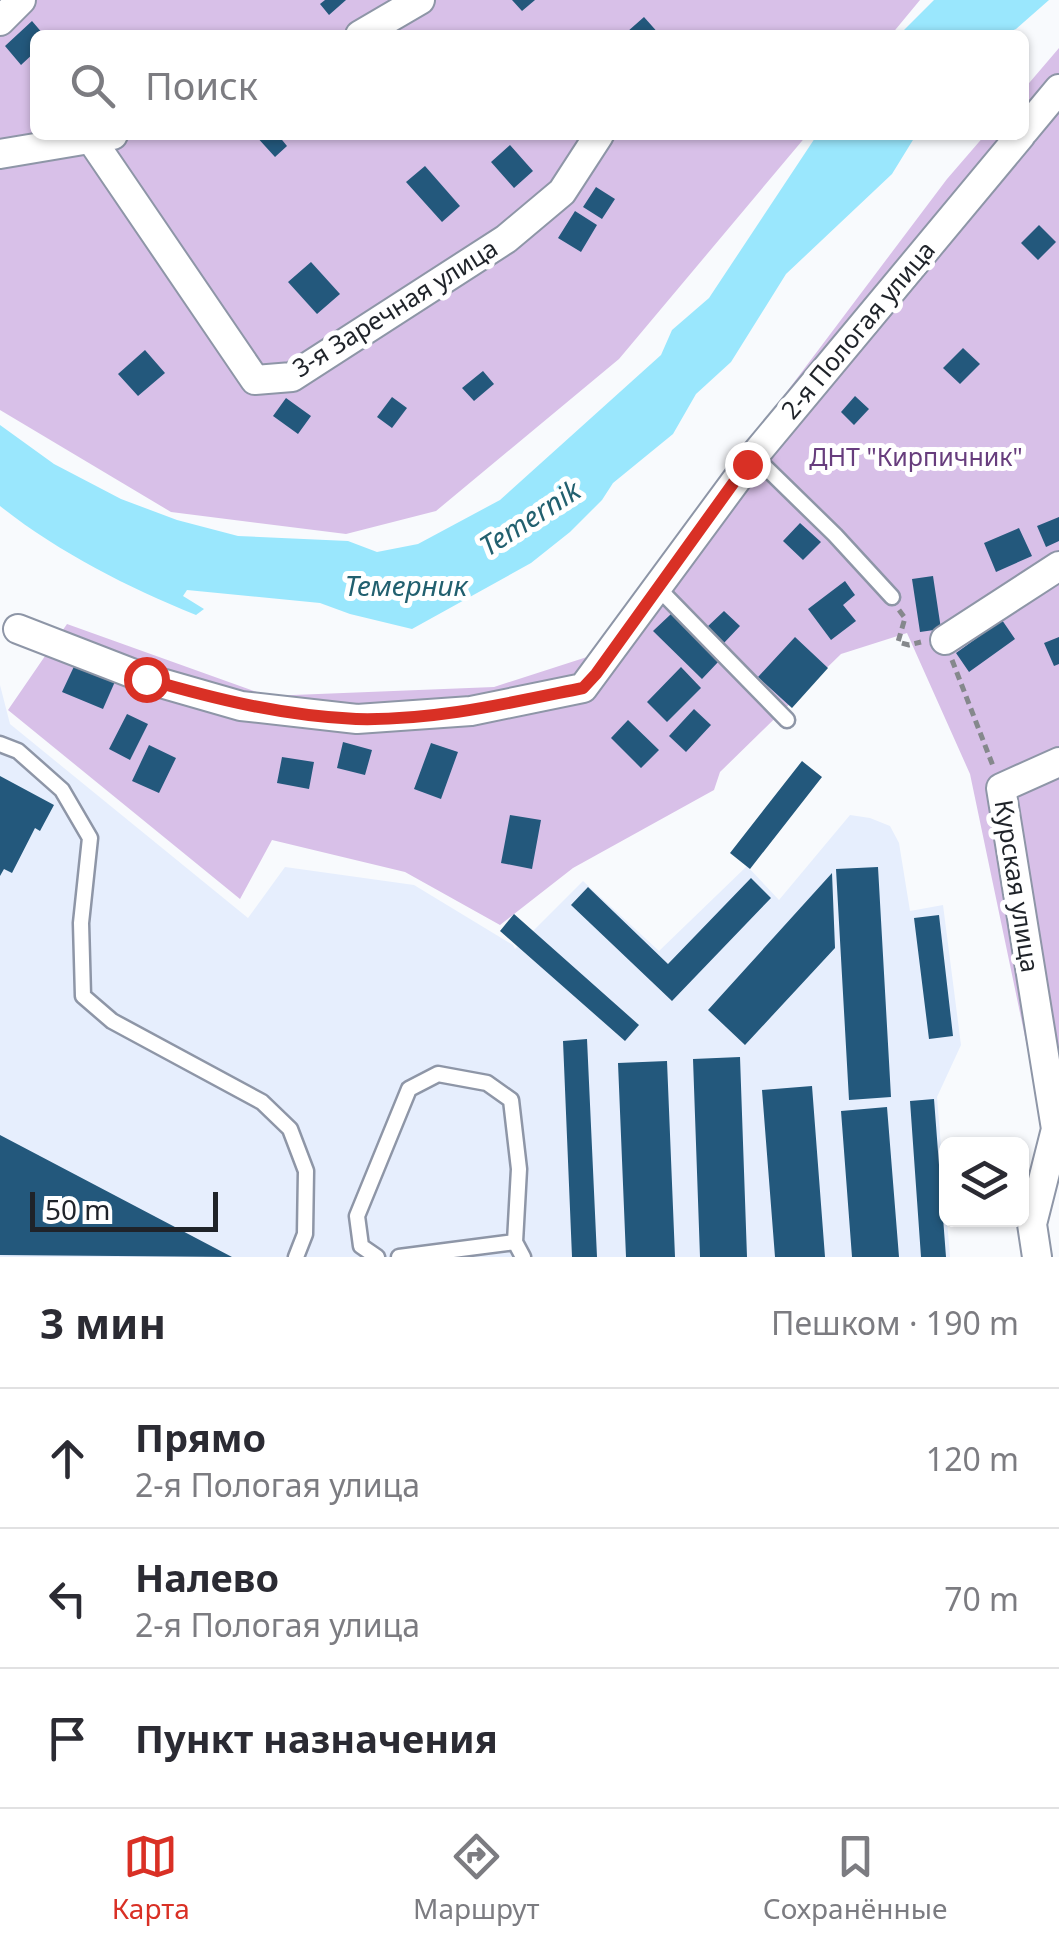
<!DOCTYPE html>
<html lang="ru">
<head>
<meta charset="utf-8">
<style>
	body { margin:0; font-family:"Noto Sans",sans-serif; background:#f2f2f3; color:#2b2b33 }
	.controls { position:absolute; right:30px; bottom:30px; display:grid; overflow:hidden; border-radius:15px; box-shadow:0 2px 8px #0004 }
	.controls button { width:90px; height:90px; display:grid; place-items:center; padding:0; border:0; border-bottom:2px solid #e1e1e2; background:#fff; color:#2b2b33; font:50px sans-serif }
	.scale { position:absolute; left:30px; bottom:25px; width:188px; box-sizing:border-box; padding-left:10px; border:5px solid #1f2329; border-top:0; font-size:28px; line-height:35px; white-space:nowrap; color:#1f2329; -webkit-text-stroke:8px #fff; paint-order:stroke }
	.stop { position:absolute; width:30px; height:30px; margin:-22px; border:8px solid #d93025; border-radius:50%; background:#fff }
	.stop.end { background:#d93025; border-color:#fff; box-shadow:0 2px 10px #0008 }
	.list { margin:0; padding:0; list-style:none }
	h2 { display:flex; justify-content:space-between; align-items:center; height:130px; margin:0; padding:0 40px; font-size:42px }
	h2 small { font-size:32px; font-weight:400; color:#7c7c81 }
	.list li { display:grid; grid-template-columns:65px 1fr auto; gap:30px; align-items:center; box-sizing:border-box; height:140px; padding:0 40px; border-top:2px solid #e1e1e2 }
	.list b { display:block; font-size:38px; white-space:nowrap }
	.list p { margin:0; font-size:32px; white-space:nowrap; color:#7c7c81 }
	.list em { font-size:32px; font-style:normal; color:#7c7c81 }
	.icon { flex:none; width:55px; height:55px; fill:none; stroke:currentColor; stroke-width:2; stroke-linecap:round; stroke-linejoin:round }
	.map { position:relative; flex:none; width:1059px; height:1257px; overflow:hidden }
	.search { position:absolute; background:#fff; box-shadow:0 2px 8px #0004; left:30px; right:30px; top:30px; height:110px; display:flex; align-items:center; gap:25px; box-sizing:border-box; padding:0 35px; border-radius:15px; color:#7c7c81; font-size:38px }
	.sheet { height:550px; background:#fff }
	nav { display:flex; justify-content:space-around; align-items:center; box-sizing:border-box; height:140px; border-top:2px solid #e1e1e2; background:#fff; font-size:28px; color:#7c7c81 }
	nav a { display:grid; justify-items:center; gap:5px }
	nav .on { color:#d93025 }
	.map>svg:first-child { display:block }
	.built { fill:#e6eefd }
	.green { fill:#d8c0e8 }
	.water { fill:#9ae7fd }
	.building { fill:#23587c }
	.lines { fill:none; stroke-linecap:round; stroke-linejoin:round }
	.service-casing { stroke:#8e96a7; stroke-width:19 }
	.minor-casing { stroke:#8e96a7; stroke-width:32 }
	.path { stroke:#85888c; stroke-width:5; stroke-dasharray:8 5; stroke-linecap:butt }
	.service { stroke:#fff; stroke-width:14 }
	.minor { stroke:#fff; stroke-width:28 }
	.route { stroke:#d93025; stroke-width:12 }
	.labels { text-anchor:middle; stroke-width:10; stroke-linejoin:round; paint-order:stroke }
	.street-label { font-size:25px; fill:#1f2329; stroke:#fff }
	.park-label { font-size:25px; fill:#673d7d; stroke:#fff }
	.water-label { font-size:28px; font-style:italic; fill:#22606f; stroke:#fff }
</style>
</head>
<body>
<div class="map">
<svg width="1059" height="1257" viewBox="0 0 1059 1257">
	<rect width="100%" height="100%" fill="#f8fafd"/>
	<path class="built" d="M 0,685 L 10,724 L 248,918 L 285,867 L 414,885 L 513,945 L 515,949 L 583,881 L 659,951 L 747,866 L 779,900 L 850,815 L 870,818 L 890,826 L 899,843 L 910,911 L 943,905 L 961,1045 L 937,1097 L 950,1257 L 0,1257 Z"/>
	<path class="green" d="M 0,0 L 920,0 L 891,35 L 35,35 L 35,135 L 807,135 L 619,359 L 436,511 L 346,534 L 171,512 L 0,410 Z
		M 1059,48 L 1059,1110 L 1042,1118 L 970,774 L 907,633 L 841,654 L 720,772 L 714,790 L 573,868 L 500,925 L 405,872 L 272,840 L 240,899 L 8,710 L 67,624 L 268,696 L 494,687 L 587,657 L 947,179 L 985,135 L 1024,135 L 1024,89 Z"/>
	<path class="water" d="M 934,0 L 1049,0 L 1016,29 L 1002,35 L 899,35 Z
		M 817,135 L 916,135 L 892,174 L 786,274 L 731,362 L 696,394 L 673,434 L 613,483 L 602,500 L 570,532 L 531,563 L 412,629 L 350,614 L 320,603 L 187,590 L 183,596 L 204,609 L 196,615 C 127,587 58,552 0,506 L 0,425 L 54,464 L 121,499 L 177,520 L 238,536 L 348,541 L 377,552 L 418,544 L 500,500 L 661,355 L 672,330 L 709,298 Z"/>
	<path class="building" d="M 325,0 L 346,0 L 329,15 L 320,4 Z
		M 512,0 L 535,0 L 522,11 Z
		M 644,17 L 660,35 L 629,35 L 627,32 Z
		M 32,21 L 44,35 L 35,35 L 35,52 L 21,65 L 5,46 Z
		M 255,135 L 278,135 L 287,146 L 275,157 Z
		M 510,145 L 533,171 L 514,188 L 491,162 Z
		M 425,166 L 460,206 L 442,222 L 406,182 Z
		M 596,187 L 615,199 L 602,219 L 583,207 Z
		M 575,211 L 597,225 L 581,252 L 558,238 Z
		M 1039,225 L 1056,242 L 1038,260 L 1021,243 Z
		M 311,262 L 340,294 L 317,314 L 288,282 Z
		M 963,348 L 980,364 L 960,384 L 943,368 Z
		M 145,350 L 165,373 L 138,396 L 118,374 Z
		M 483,371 L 494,384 L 474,401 L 462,388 Z
		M 855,396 L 869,409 L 854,425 L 841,412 Z
		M 392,397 L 407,408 L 392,428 L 377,417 Z
		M 286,398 L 311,416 L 298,434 L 273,416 Z
		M 1059,517 L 1059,541 L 1046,547 L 1037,526 Z
		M 800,523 L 821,542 L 803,560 L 783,541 Z
		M 1019,528 L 1032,556 L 996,572 L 984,543 Z
		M 933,576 L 941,629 L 920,632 L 912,579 Z
		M 845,581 L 855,595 L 843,605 L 856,621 L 831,640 L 808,609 Z
		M 724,611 L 740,626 L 723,644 L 706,628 Z
		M 671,614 L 719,661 L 702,679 L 653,631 Z
		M 1002,620 L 1015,639 L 969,672 L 956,653 Z
		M 795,637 L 828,668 L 792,708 L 758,677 Z
		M 1059,637 L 1059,664 L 1054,666 L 1044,643 Z
		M 77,660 L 117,677 L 103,709 L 62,692 Z
		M 681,667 L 701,688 L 667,722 L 647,702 Z
		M 694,709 L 711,725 L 686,752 L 669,736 Z
		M 127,714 L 148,724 L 130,760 L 109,749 Z
		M 628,720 L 659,750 L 641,768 L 611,738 Z
		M 343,742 L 372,750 L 365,775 L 337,768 Z
		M 431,743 L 458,752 L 441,799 L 414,789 Z
		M 149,745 L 176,758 L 159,793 L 132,781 Z
		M 282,757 L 314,762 L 309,789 L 277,783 Z
		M 802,761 L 822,777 L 750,869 L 730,853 Z
		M 0,776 L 54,805 L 40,831 L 35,828 L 12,873 L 4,869 L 0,876 Z
		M 510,815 L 541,820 L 532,869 L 501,863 Z
		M 878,867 L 891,1097 L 849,1100 L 836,869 Z
		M 832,873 L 835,948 L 745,1045 L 708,1010 Z
		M 751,878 L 771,898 L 672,1001 L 571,905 L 588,887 L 668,964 Z
		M 514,914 L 639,1025 L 625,1041 L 500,931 Z
		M 939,915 L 953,1036 L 929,1039 L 914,918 Z
		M 587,1039 L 597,1257 L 572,1257 L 563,1041 Z
		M 740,1057 L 747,1257 L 700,1257 L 693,1059 Z
		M 667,1061 L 675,1257 L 626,1257 L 618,1063 Z
		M 812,1086 L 825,1257 L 775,1257 L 762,1090 Z
		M 934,1099 L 946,1257 L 921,1257 L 910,1101 Z
		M 887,1107 L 899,1257 L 852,1257 L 841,1111 Z
		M 0,1135 L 232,1257 L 0,1255 Z"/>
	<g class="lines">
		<defs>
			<path id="service" d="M 754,456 L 835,535 L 892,597
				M 658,588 L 787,720
				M 0,744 L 18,751 L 62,790 L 90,838 L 81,923 L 83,996 L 112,1021 L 262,1102 L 290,1129 L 306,1171 L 305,1234 L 296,1257
				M 377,1257 L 361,1246 L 357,1216 L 409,1089 L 438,1074 L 487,1083 L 511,1100 L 519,1169 L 515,1242 L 523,1257
				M 399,1257 L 515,1242"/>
			<path id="minor" d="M 0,21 L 21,0
				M 360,35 L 420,0
				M 1024,131 L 1059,89
				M 91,139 L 255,380 L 292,377 L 506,239 L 562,192 L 599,135
				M 0,154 L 113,135
				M 18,629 L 147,679 L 241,706 L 357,719 L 471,711 L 583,688 L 754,456 L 1021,135
				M 945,640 L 1059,566
				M 1037,1257 L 1032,1224 L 1056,1129 L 1001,788 L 1059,762"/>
		</defs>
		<use href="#service" class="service-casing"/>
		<use href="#minor" class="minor-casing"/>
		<path class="path" d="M 899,610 L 905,618 L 898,642 L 909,645 L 921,642
			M 952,660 L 993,766"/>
		<use href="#service" class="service"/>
		<use href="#minor" class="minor"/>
	</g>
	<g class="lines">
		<path class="route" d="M 146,679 C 215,699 284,716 356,719 C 433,721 509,703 583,688 L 596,674 L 747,464"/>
	</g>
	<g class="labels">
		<g class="street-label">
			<text transform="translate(395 308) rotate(-32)" y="9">3-я Заречная улица</text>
			<text transform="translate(858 330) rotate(-50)" y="9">2-я Пологая улица</text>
			<text transform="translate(1017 886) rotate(81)" y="9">Курская улица</text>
		</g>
		<g class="park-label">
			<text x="916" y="466">ДНТ "Кирпичник"</text>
		</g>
		<g class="water-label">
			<text transform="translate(530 518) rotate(-33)" y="10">Temernik</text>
			<text x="406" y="596">Темерник</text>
		</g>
	</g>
</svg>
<div class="controls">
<button><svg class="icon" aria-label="layers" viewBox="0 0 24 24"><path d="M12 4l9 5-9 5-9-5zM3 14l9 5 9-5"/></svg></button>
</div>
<div class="scale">50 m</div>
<div class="stop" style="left:146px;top:679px"></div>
<div class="stop end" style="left:747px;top:464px"></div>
<div class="search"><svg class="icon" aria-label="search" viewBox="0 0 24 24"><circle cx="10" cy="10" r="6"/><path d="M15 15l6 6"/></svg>Поиск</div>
</div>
<section class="sheet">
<h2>3 мин<small>Пешком · 190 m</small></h2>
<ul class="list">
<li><svg class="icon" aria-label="ahead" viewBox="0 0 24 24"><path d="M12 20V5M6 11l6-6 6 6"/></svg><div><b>Прямо</b><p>2-я Пологая улица</p></div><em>120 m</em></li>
<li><svg class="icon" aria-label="left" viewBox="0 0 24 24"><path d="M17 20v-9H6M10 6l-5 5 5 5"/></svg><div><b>Налево</b><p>2-я Пологая улица</p></div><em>70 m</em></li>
<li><svg class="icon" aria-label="arrive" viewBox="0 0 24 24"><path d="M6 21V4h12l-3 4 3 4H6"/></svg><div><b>Пункт назначения</b></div></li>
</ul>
</section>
<nav>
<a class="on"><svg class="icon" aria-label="map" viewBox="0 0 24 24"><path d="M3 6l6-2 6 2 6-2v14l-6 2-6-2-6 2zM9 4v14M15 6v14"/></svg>Карта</a>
<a><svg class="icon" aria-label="directions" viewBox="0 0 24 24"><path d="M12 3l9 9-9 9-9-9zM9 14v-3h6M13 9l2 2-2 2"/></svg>Маршрут</a>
<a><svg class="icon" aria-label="saved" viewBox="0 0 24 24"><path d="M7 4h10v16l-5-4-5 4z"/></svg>Сохранённые</a>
</nav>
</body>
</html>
